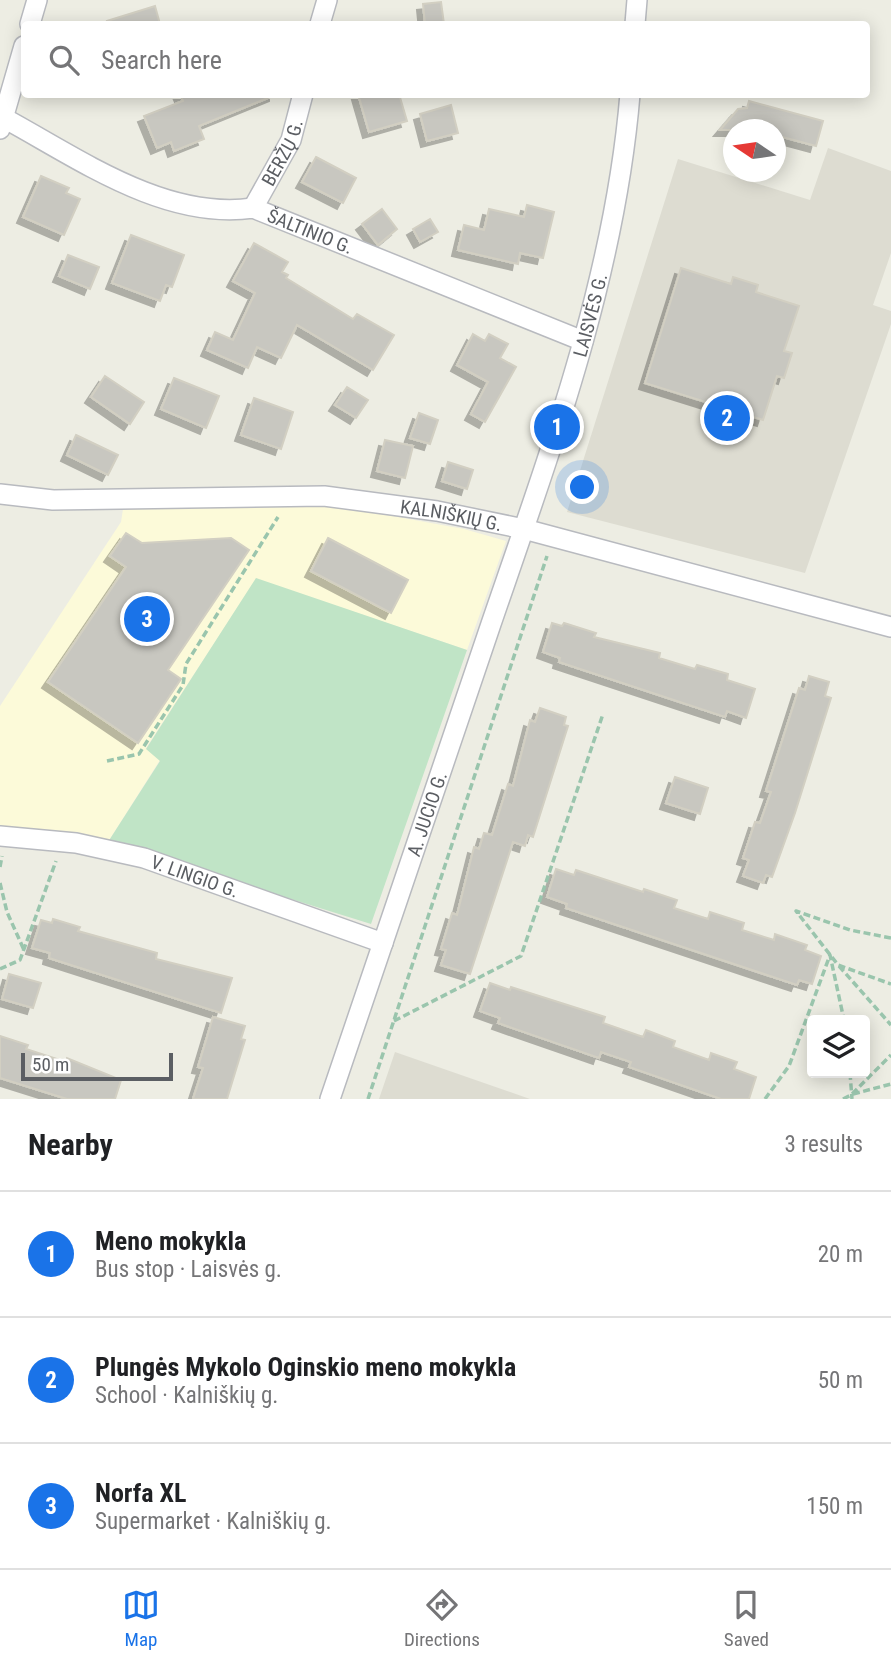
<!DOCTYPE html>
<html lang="en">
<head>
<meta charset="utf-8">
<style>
	body { margin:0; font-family:"Roboto Condensed",sans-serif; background:#f6f6f6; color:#202124 }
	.controls { position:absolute; right:21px; bottom:21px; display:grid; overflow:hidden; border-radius:7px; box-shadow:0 4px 18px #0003 }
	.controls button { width:63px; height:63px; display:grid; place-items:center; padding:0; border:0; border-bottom:2px solid #e0e0e0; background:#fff; color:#202124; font:35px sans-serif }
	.compass { position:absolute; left:723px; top:119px; width:63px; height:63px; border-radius:50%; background:#fff; box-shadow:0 4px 18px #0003; rotate:283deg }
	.scale { position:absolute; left:21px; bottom:18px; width:152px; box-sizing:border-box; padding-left:7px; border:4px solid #5b5e63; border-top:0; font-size:19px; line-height:24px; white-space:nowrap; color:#5b5e63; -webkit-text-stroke:5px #fff; paint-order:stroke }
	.you { position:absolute; left:583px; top:488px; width:24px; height:24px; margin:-18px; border:5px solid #fff; border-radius:50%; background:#1a73e8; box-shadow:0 0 0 10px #1a73e833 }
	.badge { display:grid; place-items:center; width:46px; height:46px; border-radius:50%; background:#1a73e8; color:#fff; font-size:23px; font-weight:700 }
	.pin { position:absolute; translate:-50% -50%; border:4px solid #fff; box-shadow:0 2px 7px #0006 }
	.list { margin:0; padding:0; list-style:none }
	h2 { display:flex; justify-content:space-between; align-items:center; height:91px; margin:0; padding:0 28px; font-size:30px }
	h2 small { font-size:23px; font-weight:400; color:#757577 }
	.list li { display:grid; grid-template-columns:46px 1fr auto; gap:21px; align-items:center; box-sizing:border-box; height:126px; padding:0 28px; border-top:2px solid #e0e0e0 }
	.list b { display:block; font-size:26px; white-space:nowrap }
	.list p { margin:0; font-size:23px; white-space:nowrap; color:#757577 }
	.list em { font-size:23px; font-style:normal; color:#757577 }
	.icon { flex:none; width:38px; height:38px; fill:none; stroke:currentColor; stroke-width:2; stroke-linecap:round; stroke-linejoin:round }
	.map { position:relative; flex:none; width:891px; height:1099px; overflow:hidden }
	.search { position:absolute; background:#fff; box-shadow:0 4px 18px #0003; left:21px; right:21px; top:21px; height:77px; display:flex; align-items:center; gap:18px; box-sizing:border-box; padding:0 24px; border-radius:7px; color:#757577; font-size:26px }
	.sheet { height:469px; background:#fff }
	nav { display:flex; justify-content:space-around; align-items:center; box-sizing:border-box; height:98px; border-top:2px solid #e0e0e0; background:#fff; font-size:19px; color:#757577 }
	nav a { display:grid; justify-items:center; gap:4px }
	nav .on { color:#1a73e8 }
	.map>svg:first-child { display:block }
	.commercial { fill:#fcfad9 }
	.education { fill:#dddcd1 }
	.green { fill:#c0e4c6 }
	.building { fill:#c8c7c0; stroke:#d2cfc2; stroke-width:2; filter:url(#shadow) }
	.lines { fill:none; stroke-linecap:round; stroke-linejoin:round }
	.minor-casing { stroke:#b8babf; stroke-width:22 }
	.path { stroke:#9ac5ad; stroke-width:3.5; stroke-dasharray:7 3.5; stroke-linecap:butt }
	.minor { stroke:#fff; stroke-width:19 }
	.labels { text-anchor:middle; stroke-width:7; stroke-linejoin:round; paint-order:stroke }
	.street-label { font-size:19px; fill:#5b5e63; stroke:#fff }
</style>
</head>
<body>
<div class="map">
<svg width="891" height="1099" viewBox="0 0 891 1099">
	<defs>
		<filter id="shadow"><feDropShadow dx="-6" dy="6" stdDeviation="0" flood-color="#0004"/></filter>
	</defs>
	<rect width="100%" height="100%" fill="#edede3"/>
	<path class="commercial" d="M 230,504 L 337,506 L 464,529 L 506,541 L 467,650 L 256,579 L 146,748 L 160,760 L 108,842 L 0,830 L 0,706 L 121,522 L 123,509 Z"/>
	<path class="education" d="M 828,148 L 891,171 L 891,253 L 873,305 L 891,311 L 891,324 L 805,573 L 567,512 L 678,159 L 810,200 Z
		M 395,1052 L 530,1099 L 379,1099 Z"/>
	<path class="green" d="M 256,578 L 467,650 L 371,924 L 108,842 L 160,761 L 146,749 Z"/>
	<path class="building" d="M 441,2 L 444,24 L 425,24 L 423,4 Z
		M 155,6 L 160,24 L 108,24 L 107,21 Z
		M 180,94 L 275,94 L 275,95 L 199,126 L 204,139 L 174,151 L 171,142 L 157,148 L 144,116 L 183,101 Z
		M 358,94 L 399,94 L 407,121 L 369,132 Z
		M 749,101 L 823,121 L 816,146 L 775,135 L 775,130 L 720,130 L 738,109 L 747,108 Z
		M 451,105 L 458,133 L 427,141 L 420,114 Z
		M 316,157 L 356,178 L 343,203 L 302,182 Z
		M 41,176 L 69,188 L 66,193 L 80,199 L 64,235 L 23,217 Z
		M 527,205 L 554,212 L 543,258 L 520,253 L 518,264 L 458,250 L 464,225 L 484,230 L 489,209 L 524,217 Z
		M 382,209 L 397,229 L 378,245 L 362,224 Z
		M 430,219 L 438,232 L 420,242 L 413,229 Z
		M 131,235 L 184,255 L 172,287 L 166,285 L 160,301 L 112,283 Z
		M 254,243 L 288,262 L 282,272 L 288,275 L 286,278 L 353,319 L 357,314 L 394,335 L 373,370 L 297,325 L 281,358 L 257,347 L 248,368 L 207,350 L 215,332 L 233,340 L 255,293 L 233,281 Z
		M 68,255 L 99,267 L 90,289 L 59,276 Z
		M 681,268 L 731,284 L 733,277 L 758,285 L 756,292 L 799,306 L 784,351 L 792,353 L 784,378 L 777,376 L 763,420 L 645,383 Z
		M 473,334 L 485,341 L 489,334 L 508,344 L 500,358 L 516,367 L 485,422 L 471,414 L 488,382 L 457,365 Z
		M 105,376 L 144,402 L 130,424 L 91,397 Z
		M 174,378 L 219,396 L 206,428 L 161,409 Z
		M 347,387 L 368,400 L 356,418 L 335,405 Z
		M 254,398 L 293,412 L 281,449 L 241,435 Z
		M 419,413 L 438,420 L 430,444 L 410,438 Z
		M 76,435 L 118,455 L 108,475 L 67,455 Z
		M 385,440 L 413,446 L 405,478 L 377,471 Z
		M 448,462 L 473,470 L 467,489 L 442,481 Z
		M 126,533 L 142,543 L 231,538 L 249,550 L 168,670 L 181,679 L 138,743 L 48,682 L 126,567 L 110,556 Z
		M 328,538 L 408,580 L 391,613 L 311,571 Z
		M 552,623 L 562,626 L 564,623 L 596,633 L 594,637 L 660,653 L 659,658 L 695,669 L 697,665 L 728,674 L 727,680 L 755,689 L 746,718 L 727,711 L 725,717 L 559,662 L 560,658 L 543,652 Z
		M 809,676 L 829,682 L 825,696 L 831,698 L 795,813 L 772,877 L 766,875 L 763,883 L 743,876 L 749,860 L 743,858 L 755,822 L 760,823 L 771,792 L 766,791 L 799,688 L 805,690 Z
		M 540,708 L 566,717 L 564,725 L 568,726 L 533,837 L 528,835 L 525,846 L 513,842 L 470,974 L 441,965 L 446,950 L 441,949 L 452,913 L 457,915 L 474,847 L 479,849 L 484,833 L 492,835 L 508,784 L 513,786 L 530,720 L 535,722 Z
		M 675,777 L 708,788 L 700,814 L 666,803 Z
		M 556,869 L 574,875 L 576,870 L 643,892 L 644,889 L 677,900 L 674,908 L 708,919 L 710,912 L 744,923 L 742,930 L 774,940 L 775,934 L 807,945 L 805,950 L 821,956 L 812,984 L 799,980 L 797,985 L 566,908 L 567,904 L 547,897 Z
		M 53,919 L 80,927 L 78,931 L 157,953 L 156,959 L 232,978 L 221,1013 L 49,958 L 50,953 L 32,948 L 41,920 L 52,923 Z
		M 9,974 L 41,983 L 33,1008 L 2,999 Z
		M 490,983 L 510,990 L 511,987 L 605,1017 L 603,1023 L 643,1037 L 646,1030 L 675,1041 L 673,1047 L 709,1060 L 711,1053 L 737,1062 L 734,1069 L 756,1077 L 749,1099 L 721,1099 L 629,1067 L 631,1062 L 601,1052 L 599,1058 L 498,1023 L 500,1018 L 480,1011 Z
		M 213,1017 L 245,1026 L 241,1039 L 245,1040 L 227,1099 L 193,1099 L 203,1068 L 198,1067 Z
		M 0,1036 L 28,1045 L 26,1049 L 66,1062 L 67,1058 L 121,1080 L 115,1099 L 67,1099 L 0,1078 Z"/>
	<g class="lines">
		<defs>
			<g id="minor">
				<path d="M 30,24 L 37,0"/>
				<path d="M 320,24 L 327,0"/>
				<path d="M 635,24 L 637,0"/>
				<path id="s1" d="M 0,116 C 75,156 163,221 253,208 L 583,341"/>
				<path d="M 0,129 L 24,46"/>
				<path id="s2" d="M 253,208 L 291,140 L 303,94"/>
				<path id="s3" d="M 0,494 L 53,500 L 324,496 L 437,511 L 524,529 L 891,627"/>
				<path id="s4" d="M 0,836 L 76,843 L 144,858 L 383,943"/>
				<path id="s5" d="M 330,1099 C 384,941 437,782 491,624 C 550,452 615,277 630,94"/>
			</g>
		</defs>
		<use href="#minor" class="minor-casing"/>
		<path class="path" d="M 107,761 L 139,754 L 183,685 L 186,664 L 278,517
			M 0,867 L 2,856
			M 0,883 L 7,912 L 24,950
			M 891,938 L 850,930 L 796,911 L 838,965 L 891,984
			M 839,966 L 891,1025
			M 0,969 L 20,960 L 56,861
			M 394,1021 L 521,956 L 603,714
			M 850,1073 L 852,1099
			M 853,1094 L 891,1084
			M 368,1099 L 547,556
			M 765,1099 L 789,1066 L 830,955 L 844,1020
			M 843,1099 L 851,1095 L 891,1055"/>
		<use href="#minor" class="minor"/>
	</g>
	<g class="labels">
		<g class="street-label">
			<text dy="7" stroke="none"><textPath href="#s2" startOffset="63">BERŽŲ G.</textPath></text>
			<text dy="7" stroke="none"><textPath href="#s1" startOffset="336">ŠALTINIO G.</textPath></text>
			<text dy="7" stroke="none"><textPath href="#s5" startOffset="826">LAISVĖS G.</textPath></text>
			<text dy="7" stroke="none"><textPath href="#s3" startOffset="453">KALNIŠKIŲ G.</textPath></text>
			<text dy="7" stroke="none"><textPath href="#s5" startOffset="301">A. JUCIO G.</textPath></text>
			<text dy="7" stroke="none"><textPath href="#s4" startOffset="200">V. LINGIO G.</textPath></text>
		</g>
	</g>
</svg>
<div class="controls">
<button><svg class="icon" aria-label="layers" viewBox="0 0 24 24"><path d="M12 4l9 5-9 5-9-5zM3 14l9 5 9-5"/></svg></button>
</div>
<svg class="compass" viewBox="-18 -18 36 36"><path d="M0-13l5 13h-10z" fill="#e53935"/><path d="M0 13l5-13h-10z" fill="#757577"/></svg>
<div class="scale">50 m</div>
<div class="you"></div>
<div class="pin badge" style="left:557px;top:427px">1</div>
<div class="pin badge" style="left:727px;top:418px">2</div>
<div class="pin badge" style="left:147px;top:619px">3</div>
<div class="search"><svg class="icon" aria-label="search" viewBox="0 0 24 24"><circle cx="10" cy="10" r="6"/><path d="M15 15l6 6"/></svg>Search here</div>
</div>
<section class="sheet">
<h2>Nearby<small>3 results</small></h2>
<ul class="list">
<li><span class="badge">1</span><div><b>Meno mokykla</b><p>Bus stop · Laisvės g.</p></div><em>20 m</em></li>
<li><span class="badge">2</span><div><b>Plungės Mykolo Oginskio meno mokykla</b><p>School · Kalniškių g.</p></div><em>50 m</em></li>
<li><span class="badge">3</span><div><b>Norfa XL</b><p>Supermarket · Kalniškių g.</p></div><em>150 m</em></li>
</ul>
</section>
<nav>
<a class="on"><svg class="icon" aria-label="map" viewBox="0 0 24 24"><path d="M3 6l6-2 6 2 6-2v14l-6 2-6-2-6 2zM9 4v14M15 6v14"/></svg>Map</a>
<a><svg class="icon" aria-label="directions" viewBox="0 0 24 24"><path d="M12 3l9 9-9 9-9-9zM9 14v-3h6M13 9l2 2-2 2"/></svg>Directions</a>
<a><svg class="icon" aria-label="saved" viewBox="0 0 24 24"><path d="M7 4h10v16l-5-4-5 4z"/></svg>Saved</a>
</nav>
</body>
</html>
